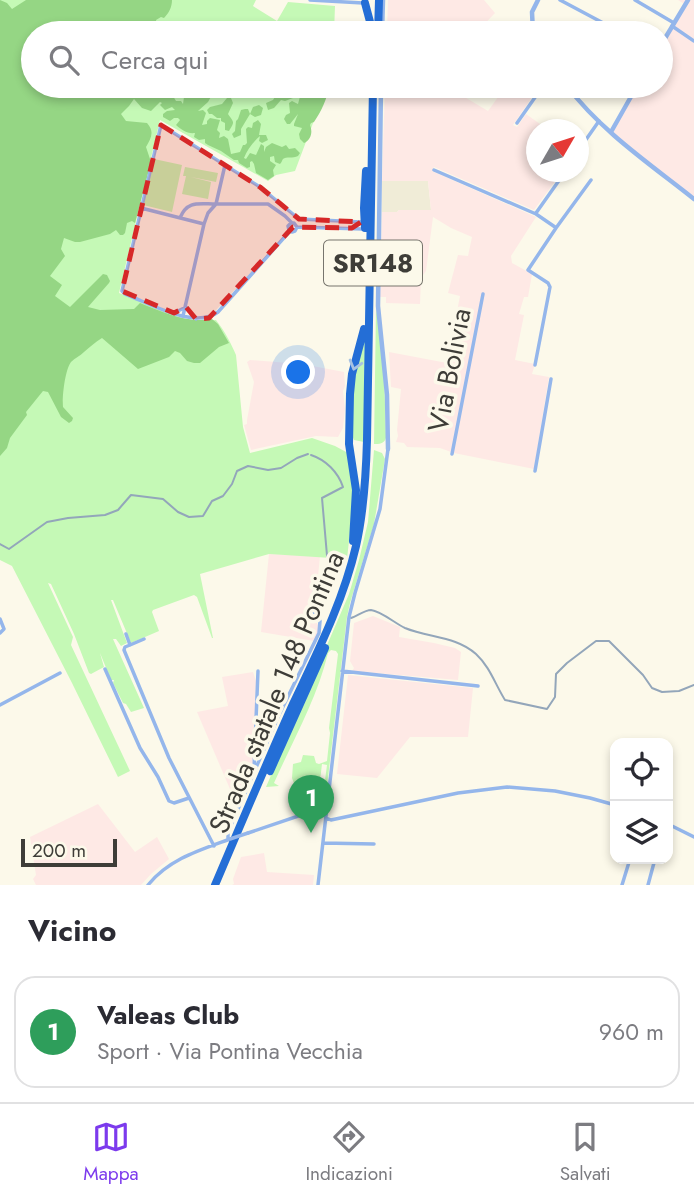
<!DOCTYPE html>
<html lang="it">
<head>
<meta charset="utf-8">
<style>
	body { margin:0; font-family:Jost,sans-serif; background:#f7f7f7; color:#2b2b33 }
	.controls { position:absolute; right:21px; bottom:21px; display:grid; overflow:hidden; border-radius:14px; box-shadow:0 4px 10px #0003 }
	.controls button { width:63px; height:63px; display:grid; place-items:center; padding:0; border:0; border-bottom:2px solid #e1e1e2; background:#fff; color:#2b2b33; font:35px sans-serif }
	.compass { position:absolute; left:526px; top:119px; width:63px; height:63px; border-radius:50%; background:#fff; box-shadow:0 4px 10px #0003; rotate:51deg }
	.scale { position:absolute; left:21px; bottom:18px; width:96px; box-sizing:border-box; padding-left:7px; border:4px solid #3e3d38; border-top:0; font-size:19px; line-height:24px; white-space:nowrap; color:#3e3d38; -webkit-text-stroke:5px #fcf9ea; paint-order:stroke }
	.you { position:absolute; left:299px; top:373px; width:24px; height:24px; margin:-18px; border:5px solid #fff; border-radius:50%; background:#1a73e8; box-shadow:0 0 0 10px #1a73e833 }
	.badge { display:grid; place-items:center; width:46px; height:46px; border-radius:50%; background:#7c3aed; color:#fff; font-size:23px; font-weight:700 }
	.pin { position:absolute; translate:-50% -58px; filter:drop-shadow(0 2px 4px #0008) }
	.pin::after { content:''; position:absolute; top:37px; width:24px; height:21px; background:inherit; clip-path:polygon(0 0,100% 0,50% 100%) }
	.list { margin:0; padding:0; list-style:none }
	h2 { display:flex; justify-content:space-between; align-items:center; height:91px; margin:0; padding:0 28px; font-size:30px }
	h2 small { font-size:23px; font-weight:400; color:#7c7c81 }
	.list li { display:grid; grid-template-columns:46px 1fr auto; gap:21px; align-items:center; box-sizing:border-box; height:112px; margin:0 14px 14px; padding:0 14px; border:2px solid #e1e1e2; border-radius:21px }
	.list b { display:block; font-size:26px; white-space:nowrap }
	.list p { margin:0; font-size:23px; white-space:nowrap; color:#7c7c81 }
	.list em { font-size:23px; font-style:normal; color:#7c7c81 }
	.icon { flex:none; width:38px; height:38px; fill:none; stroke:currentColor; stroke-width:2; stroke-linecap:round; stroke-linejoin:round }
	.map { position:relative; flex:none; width:694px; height:885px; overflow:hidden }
	.search { position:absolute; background:#fff; box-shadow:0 4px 10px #0003; left:21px; right:21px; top:21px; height:77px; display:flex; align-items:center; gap:18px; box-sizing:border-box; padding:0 24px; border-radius:38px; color:#7c7c81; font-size:26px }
	.sheet { height:217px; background:#fff }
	nav { display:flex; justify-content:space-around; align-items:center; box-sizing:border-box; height:98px; border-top:2px solid #e1e1e2; background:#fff; font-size:19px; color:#7c7c81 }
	nav a { display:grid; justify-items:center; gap:4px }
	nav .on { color:#7c3aed }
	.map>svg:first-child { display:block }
	.built { fill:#f0ecd7 }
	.industrial { fill:#fee9e5 }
	.green { fill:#c5f9b6 }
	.forest { fill:#95d684 }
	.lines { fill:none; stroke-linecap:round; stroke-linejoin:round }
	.stream { stroke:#93a6ba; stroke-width:2 }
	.minor { stroke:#94b6eb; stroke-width:3.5 }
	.tertiary { stroke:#94b6eb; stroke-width:4.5 }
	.trunk { stroke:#246ed6; stroke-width:8 }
	.minor-bridge { stroke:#94b6eb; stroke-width:3.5 }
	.oneway { stroke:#a6c1e2 }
	.marked { fill:#d62828; fill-opacity:0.2; stroke:#d62828; stroke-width:5; stroke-dasharray:14 9; stroke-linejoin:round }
	.labels { text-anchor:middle; stroke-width:7; stroke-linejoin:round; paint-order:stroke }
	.shield { fill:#fcf9ea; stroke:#77756d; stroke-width:2 }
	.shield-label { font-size:26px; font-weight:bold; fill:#3e3d38 }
	.street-label { font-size:28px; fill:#3e3d38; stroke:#fcf9ea }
</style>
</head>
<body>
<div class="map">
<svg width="694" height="885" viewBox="0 0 694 885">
	<rect width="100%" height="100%" fill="#fcf9ea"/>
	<path class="built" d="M 382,181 L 428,181 L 431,210 L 399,210 L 397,212 L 382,212 Z"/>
	<path class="industrial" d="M 388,0 L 484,0 L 495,13 L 476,33 L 387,33 Z
		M 678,0 L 694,0 L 694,199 L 611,132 L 637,86 L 661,86 L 661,46 L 686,5 Z
		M 385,86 L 446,86 L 488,111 L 506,86 L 517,86 L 533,96 L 513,125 L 517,127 L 526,114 L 547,129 L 551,124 L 560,129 L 536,130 L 536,172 L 562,172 L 534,210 L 434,167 L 432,171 L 536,217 L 511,256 L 512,263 L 532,274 L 528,297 L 524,297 L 519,314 L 524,315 L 515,360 L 535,364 L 532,374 L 549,377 L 534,469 L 454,453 L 440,448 L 407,447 L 404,443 L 396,442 L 398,436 L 397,430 L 401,389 L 391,387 L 389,352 L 447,363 L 460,296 L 448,293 L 458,255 L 468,256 L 472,237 L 451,228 L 433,217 L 426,271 L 421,278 L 420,304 L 386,303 L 386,297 L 380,297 L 382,212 L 397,212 L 399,210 L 431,210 L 428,181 L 382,181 Z
		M 250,360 L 302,364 L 344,372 L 345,386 L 343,391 L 345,409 L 343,428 L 338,437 L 316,436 L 251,450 L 244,425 L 247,424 L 247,420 L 254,382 L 247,362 Z
		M 269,554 L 320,556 L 317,587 L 313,587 L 312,606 L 309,609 L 318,625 L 318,631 L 314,641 L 261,632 Z
		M 373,616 L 400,627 L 399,637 L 434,643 L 455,648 L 461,652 L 458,680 L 352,671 L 354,668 L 350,661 L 354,623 Z
		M 253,672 L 256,681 L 253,771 L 239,802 L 236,803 L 197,712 L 228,706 L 222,677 Z
		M 348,675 L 473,688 L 468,737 L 410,737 L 377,778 L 337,774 Z
		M 98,804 L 135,852 L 157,837 L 169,859 L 151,874 L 141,885 L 36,885 L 33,879 L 36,875 L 30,837 Z
		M 264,853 L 267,872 L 314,875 L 313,885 L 232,885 L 234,884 L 233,879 L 241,857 Z"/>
	<path class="green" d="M 0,0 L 256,0 L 253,6 L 277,21 L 288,2 L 335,6 L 334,33 L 33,33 L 33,86 L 327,86 L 295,171 L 276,175 L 268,181 L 160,120 L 119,293 L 179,317 L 194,321 L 216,320 C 224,330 231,343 236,355 L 243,427 L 250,453 L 312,438 L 335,446 L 348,453 L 354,496 L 347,559 L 269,554 L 200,574 L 213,638 L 212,638 L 197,597 L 194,595 L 153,610 L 152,612 L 159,631 L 131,643 L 113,600 L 111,600 L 127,643 L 121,646 L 116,639 L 113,639 L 144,708 L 131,712 L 126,704 L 123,703 L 113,683 L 114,680 L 111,680 L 100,653 L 104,667 L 91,674 L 89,673 L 74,634 L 51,584 L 48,583 L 73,637 L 71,645 L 130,771 L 118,777 L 72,683 L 12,566 L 0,560 Z
		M 154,159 L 182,165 L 172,212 L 143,205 Z
		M 185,167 L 218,173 L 216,182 L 191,177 L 211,182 L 208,199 L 182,194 L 186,176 L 183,176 Z
		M 376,307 L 384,371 L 386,438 C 384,444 379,444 374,444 Z
		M 365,337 L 364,442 L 354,440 L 352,435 L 353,384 Z
		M 374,450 L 382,453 L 385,459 L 374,524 L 350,603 L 347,617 L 325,803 L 322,806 L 313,809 L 312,807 L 322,803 L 327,765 L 322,764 L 318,797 L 300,800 L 292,778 L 293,764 L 301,762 L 303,755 L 314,756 L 316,763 L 319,764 L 327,761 L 330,733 L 329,728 L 338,654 L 336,651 L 331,650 L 328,653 C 317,699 293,740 274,783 L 279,786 L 266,787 L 349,594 L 359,560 L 368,522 Z"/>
	<path class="forest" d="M 0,0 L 7,3 L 12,9 L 26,0 L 172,0 C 172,7 169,13 164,18 L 161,17 L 156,20 L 158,30 L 162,33 L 33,33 L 33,86 L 141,86 L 135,96 L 144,96 L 141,92 L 144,89 L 144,86 L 167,86 L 176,101 L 181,101 L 183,104 L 184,97 L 192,97 L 195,94 L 202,94 L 207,86 L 224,86 L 221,90 L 217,86 L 208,102 L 198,111 L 203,110 L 206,113 L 202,125 L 207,124 L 207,121 L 210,118 L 220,120 L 217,130 L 220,133 L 219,138 L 224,136 L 228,139 L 231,154 L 240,152 L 243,145 L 245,145 L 247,143 L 246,129 L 248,127 L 252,128 L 253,123 L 258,120 L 261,124 L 259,135 L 266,135 L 268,140 L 262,143 L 259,141 L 260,136 C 253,142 247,150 244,158 L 246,159 L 250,153 L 256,155 L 261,144 L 264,146 L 264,152 L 266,147 L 272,143 L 282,147 L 286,145 L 289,149 L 295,148 L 300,153 L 298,156 C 293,159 286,156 283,159 C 282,160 282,162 280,164 L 275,162 L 274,156 L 270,157 L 270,161 L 276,165 L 273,170 L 274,176 L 268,180 L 256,173 L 254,164 L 252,161 L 250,162 L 250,167 L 247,168 L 239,163 L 238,160 L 234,160 L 221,151 L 208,145 L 205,143 L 205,139 L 199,140 L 194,137 L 195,133 C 187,134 182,130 176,125 L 180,120 L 178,118 L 174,118 L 170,121 L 163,117 L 163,114 L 167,111 L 175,110 L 172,107 L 165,110 L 160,105 L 162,103 L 160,102 L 151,111 L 142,108 L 134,99 L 129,106 L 121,114 L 126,121 L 147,123 C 155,132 151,138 146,147 L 151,162 L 135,223 L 132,221 L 127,223 L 125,233 L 123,235 L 120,235 L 116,230 L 110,234 L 80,242 L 75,242 L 64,238 L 61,249 L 65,256 L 50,276 L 62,285 L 55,296 L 70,307 L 103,274 L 107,275 L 110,281 L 109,283 L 88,307 L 100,310 L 134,309 L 140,303 C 166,313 184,323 212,319 L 218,324 L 229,343 L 219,347 L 200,363 L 194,363 L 187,361 L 180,353 L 175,351 L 169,357 L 138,369 L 102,338 C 95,342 90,347 84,352 C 80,356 75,358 71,362 C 65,370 62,397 63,407 L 73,418 L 72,421 L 69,423 L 61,417 L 48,392 L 43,391 L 26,412 L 27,415 L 10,438 L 7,448 L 0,456 Z
		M 213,23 L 219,24 L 227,33 L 174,33 L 177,29 L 181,27 L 186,30 C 195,24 203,25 213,23 Z
		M 276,86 L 329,87 C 327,99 321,112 314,122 L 311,123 L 310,125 C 313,132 311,140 304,143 L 300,139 L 299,134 L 302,128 L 294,126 L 294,124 L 298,114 L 290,124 L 287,124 L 284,119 L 286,115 L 290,113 L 289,103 L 292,101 L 298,104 L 302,89 L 298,87 L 293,98 L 285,101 L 281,100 L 274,108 L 268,110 L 266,103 L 273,100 L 276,95 L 281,96 L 281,93 L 278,92 Z
		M 227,98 L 231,98 L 233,103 L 228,114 C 234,123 235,121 229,131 L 225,130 L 225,123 L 221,121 L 221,118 L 217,118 L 212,114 L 209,114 L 207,110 L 210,107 L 222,104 Z
		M 259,105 L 263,108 L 261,115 L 255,117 L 250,114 L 241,129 L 241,135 L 234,138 L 232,134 L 235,131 L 236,121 L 238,119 L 241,110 L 245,109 L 248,109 L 250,114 L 253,107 Z"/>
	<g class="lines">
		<path class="stream" d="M 311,455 C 326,460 338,472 343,487 L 322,498 L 328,567 L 322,610
			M 0,544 L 9,549 L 47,522 L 68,518 L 105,515 L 118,510 L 131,495 L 163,499 L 178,512 L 189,517 L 203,516 L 212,501 L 223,496 L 232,484 L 237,471 L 248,466 L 268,470 L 281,468 L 297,458 L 308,454
			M 351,618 C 357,616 365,610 371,610 C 381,611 396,624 405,628 C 429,638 456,636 476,654 C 490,667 495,684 505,700 L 547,709 L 555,697 L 556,674 L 567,663 L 596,641 L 609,641 L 643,675 L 652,688 L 662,692 L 679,691 L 694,685"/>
		<path class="minor" d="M 310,0 L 363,3
			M 560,0 L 622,33
			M 635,0 L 674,23
			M 533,26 L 547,33
			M 672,26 L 694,41
			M 517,123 L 543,86
			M 578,151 L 599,121
			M 434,170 L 536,214 L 555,227
			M 141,208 L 204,224
			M 536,213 L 565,172
			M 180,218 C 187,200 199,204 216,204 L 225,165
			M 297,227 L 294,223 L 291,223 L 288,226 L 289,230 L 292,232 L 295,231 L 297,227 L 363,229
			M 290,231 L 218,312 C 195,330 149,303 125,294 L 122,291 L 161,125 L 260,187 L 299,219 L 361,222
			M 174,313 L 186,307 L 196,319
			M 183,316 L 204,224 L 208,213 L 216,204 L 268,204 L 285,216 L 292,223
			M 535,365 L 550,287 L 548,283 L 528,270 L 556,228 L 591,180
			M 452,454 L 483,294
			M 535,471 L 551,379
			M 0,619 L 4,629 L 0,633
			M 126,634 L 130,645 L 144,639
			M 130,645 L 125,647 L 124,650 L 169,758 L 214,846
			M 105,669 L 140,748 L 158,777 L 169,801 L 174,803 L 189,798
			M 342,671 L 478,686
			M 0,705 L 60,673
			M 254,769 L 258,671
			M 326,818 L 331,820 L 458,793 L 507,787 L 555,791 L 590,798 L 615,805
			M 668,824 L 694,837
			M 248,833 L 322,808 L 327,808
			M 228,840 L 228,832 L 278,717 L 319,633 L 320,621 L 313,610 L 315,587
			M 323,843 L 374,844
			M 148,885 C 169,859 200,850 230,839
			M 318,885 L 349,617 L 355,593 L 380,509 L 388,449
			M 622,885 L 630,859
			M 648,885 L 655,859"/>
		<path class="tertiary" d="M 382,33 L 383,0
			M 533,33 L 532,12 L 538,0
			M 661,45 L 688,0
			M 381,86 L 378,306 L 387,395 L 388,449
			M 567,86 C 601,131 650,164 694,199
			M 611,132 L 637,86"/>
		<path class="trunk" d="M 365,3 L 373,33
			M 378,33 L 379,0
			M 365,228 L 364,208 L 366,171
			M 353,541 L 356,490 L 349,444 L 350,394 L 352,374 L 364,329
			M 270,771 L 325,648
			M 215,885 C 241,824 266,764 293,704 C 317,653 343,602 356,546 C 364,511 366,476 367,440 L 373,86"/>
		<path class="minor-bridge" d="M 230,839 L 248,833"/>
	</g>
	<defs><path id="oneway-chevron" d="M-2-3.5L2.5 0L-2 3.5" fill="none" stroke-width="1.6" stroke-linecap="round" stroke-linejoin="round" transform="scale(1.75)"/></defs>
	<use class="oneway" href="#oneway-chevron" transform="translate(355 365) rotate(106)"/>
	<path class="marked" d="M 161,125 L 260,187 L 299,219 L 361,222 L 352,228 L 293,227 L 209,318 L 196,319 L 186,307 L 174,313 L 122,291 Z"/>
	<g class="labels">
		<rect class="shield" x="324" y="240.5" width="98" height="45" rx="5"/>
		<g class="shield-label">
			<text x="373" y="272">SR148</text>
		</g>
		<g class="street-label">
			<text transform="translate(449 370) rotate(-79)" y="10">Via Bolivia</text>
			<text transform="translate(276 692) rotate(-67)" y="10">Strada statale 148 Pontina</text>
		</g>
	</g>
</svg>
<div class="controls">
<button><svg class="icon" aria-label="locate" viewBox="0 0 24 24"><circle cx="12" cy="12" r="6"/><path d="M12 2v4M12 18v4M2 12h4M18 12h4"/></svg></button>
<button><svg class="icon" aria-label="layers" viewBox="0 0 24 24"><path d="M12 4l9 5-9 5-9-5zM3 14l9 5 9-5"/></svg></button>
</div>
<svg class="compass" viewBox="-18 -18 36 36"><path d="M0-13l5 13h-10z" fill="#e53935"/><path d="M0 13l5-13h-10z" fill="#7c7c81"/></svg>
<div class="scale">200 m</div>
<div class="you"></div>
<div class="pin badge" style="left:311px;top:833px;background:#2e9e5b">1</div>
<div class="search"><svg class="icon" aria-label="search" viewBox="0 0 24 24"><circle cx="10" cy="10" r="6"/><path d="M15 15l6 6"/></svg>Cerca qui</div>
</div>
<section class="sheet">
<h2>Vicino<small></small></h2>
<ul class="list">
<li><span class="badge" style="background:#2e9e5b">1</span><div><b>Valeas Club</b><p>Sport · Via Pontina Vecchia</p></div><em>960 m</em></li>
</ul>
</section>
<nav>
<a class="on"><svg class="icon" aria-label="map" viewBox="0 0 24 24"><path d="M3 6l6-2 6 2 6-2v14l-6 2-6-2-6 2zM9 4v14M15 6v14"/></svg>Mappa</a>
<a><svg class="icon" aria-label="directions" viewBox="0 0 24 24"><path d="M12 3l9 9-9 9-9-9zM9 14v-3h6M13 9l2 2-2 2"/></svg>Indicazioni</a>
<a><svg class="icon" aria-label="saved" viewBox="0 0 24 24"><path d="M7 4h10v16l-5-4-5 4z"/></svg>Salvati</a>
</nav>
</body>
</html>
